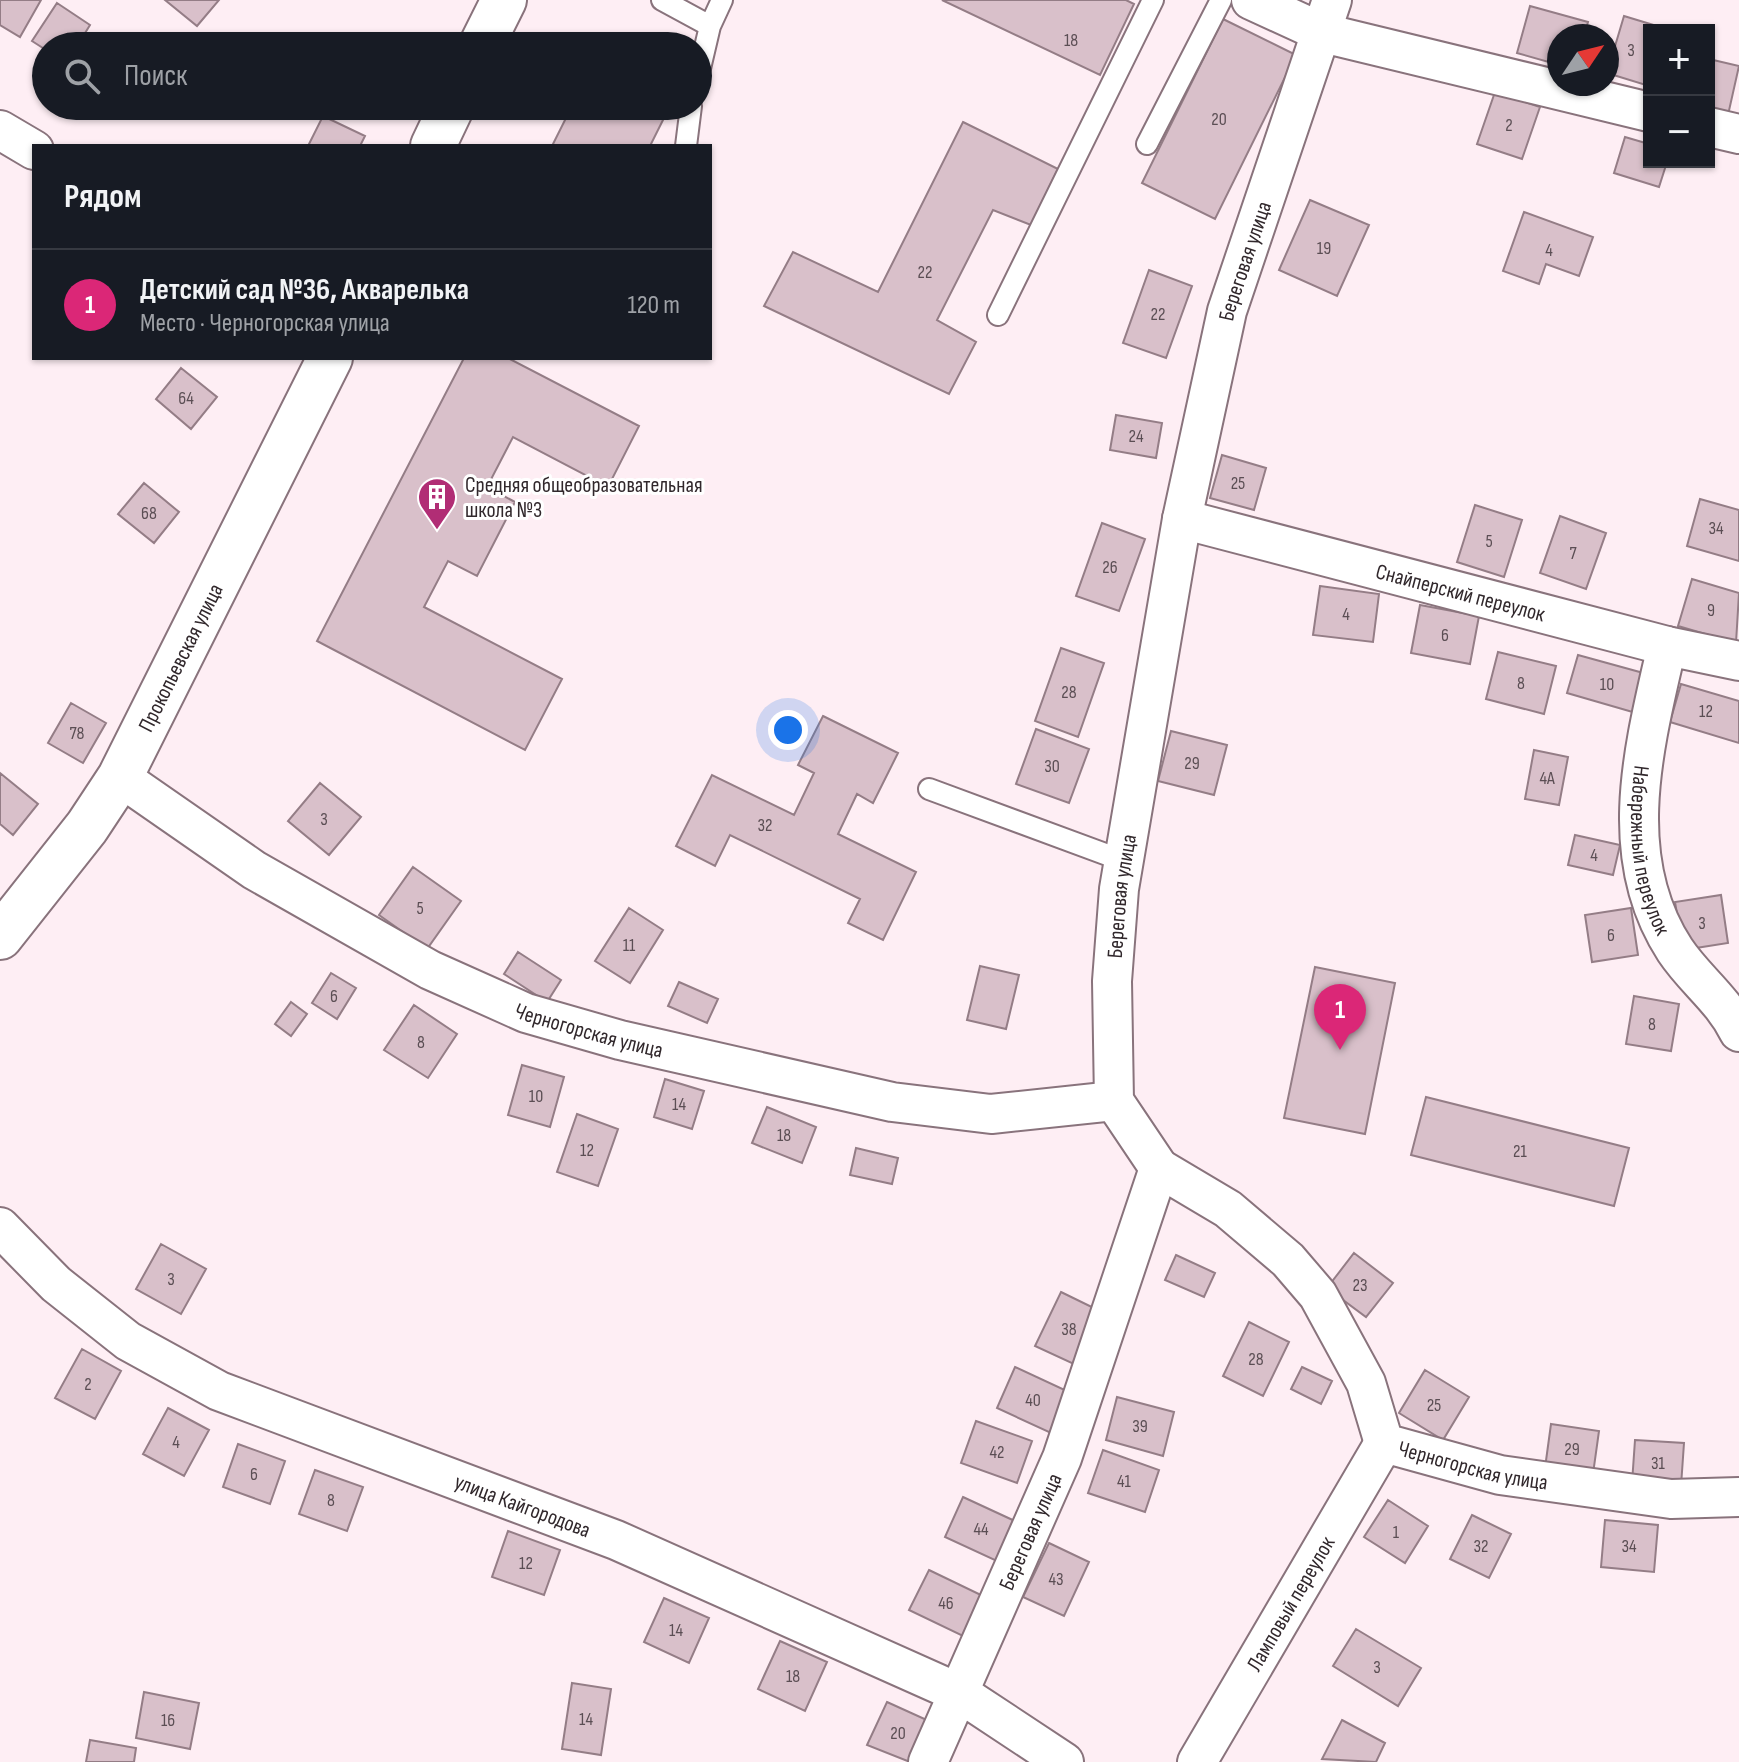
<!DOCTYPE html>
<html lang="ru">
<head>
<meta charset="utf-8">
<style>
	body { margin:0; font-family:"Sofia Sans Condensed",sans-serif; background:#20242c; color:#f1f3f6 }
	.controls { position:absolute; right:24px; top:24px; display:grid; overflow:hidden; border-radius:0px; box-shadow:0 2px 6px #0004 }
	.controls button { width:72px; height:72px; display:grid; place-items:center; padding:0; border:0; border-bottom:2px solid #363941; background:#171b24; color:#f1f3f6; font:40px sans-serif }
	.compass { position:absolute; left:1547px; top:24px; width:72px; height:72px; border-radius:50%; background:#171b24; box-shadow:0 2px 6px #0004; rotate:55deg }
	.you { position:absolute; left:788px; top:730px; width:28px; height:28px; margin:-20px; border:6px solid #fff; border-radius:50%; background:#1a73e8; box-shadow:0 0 0 12px #1a73e833 }
	.badge { display:grid; place-items:center; width:52px; height:52px; border-radius:50%; background:#db2777; color:#fff; font-size:26px; font-weight:700 }
	.pin { position:absolute; translate:-50% -66px; filter:drop-shadow(0 2px 4px #0008) }
	.pin::after { content:''; position:absolute; top:42px; width:28px; height:24px; background:inherit; clip-path:polygon(0 0,100% 0,50% 100%) }
	.list { margin:0; padding:0; list-style:none }
	h2 { display:flex; justify-content:space-between; align-items:center; height:104px; margin:0; padding:0 32px; font-size:34px }
	h2 small { font-size:26px; font-weight:400; color:#9ea1a6 }
	.list li { display:grid; grid-template-columns:52px 1fr auto; gap:24px; align-items:center; box-sizing:border-box; height:112px; padding:0 32px; border-top:2px solid #363941 }
	.list b { display:block; font-size:30px; white-space:nowrap }
	.list p { margin:0; font-size:26px; white-space:nowrap; color:#9ea1a6 }
	.list em { font-size:26px; font-style:normal; color:#9ea1a6 }
	.icon { flex:none; width:44px; height:44px; fill:none; stroke:currentColor; stroke-width:2; stroke-linecap:round; stroke-linejoin:round }
	.map { position:relative; flex:none; width:1739px; height:1762px; overflow:hidden }
	.search { position:absolute; background:#171b24; box-shadow:0 2px 6px #0004; left:32px; top:32px; width:680px; height:88px; display:flex; align-items:center; gap:20px; box-sizing:border-box; padding:0 28px; border-radius:44px; color:#9ea1a6; font-size:30px }
	.panel { position:absolute; background:#171b24; box-shadow:0 2px 6px #0004; left:32px; top:144px; width:680px; height:216px; border-radius:0px }
	.map>svg:first-child { display:block }
	.building { fill:#d9c0ca; stroke:#947d86; stroke-width:2 }
	.lines { fill:none; stroke-linecap:round; stroke-linejoin:round }
	.lane-casing { stroke:#89737c; stroke-width:24 }
	.street-casing { stroke:#89737c; stroke-width:42 }
	.primary-casing { stroke:#89737c; stroke-width:48 }
	.lane { stroke:#fff; stroke-width:20 }
	.street { stroke:#fff; stroke-width:38 }
	.primary { stroke:#fff; stroke-width:44 }
	.labels { text-anchor:middle; stroke-width:6; stroke-linejoin:round; paint-order:stroke }
	.number-label { font-size:18px; fill:#5b4e54 }
	.street-label { font-size:22px; fill:#31282c; stroke:#fff }
	.poi-label { font-size:22px; fill:#31282c; stroke:#fff; text-anchor:start }
</style>
</head>
<body>
<div class="map">
<svg width="1739" height="1762" viewBox="0 0 1739 1762">
	<rect width="100%" height="100%" fill="#feeef4"/>
	<path class="building" d="M 0,0 L 41,0 L 20,37 L 0,25 Z
		M 165,0 L 219,0 L 197,26 Z
		M 942,0 L 1126,0 L 1134,4 L 1100,75 Z
		M 57,3 L 90,25 L 77,46 L 46,46 L 46,50 L 32,41 Z
		M 1530,6 L 1588,22 L 1584,36 L 1559,36 L 1559,65 L 1517,53 Z
		M 1624,16 L 1670,30 L 1649,30 L 1649,86 L 1607,73 Z
		M 1223,19 L 1296,55 L 1215,219 L 1142,183 Z
		M 1709,59 L 1739,66 L 1728,115 L 1709,110 Z
		M 1495,92 L 1540,107 L 1522,159 L 1477,144 Z
		M 572,106 L 670,106 L 650,146 L 552,146 Z
		M 323,116 L 365,136 L 360,146 L 308,146 Z
		M 963,122 L 1058,169 L 1031,225 L 993,210 L 937,320 L 976,342 L 949,394 L 764,306 L 793,252 L 878,292 Z
		M 1625,137 L 1649,144 L 1649,162 L 1667,162 L 1659,187 L 1614,173 Z
		M 1310,200 L 1369,225 L 1337,296 L 1279,270 Z
		M 1524,212 L 1593,237 L 1579,276 L 1546,264 L 1539,284 L 1503,271 Z
		M 1149,270 L 1192,286 L 1166,358 L 1123,343 Z
		M 464,358 L 508,358 L 639,426 L 608,487 L 513,437 L 487,487 L 515,502 L 477,576 L 448,561 L 424,607 L 562,679 L 525,750 L 317,641 Z
		M 181,368 L 217,397 L 191,429 L 156,399 Z
		M 1116,415 L 1162,423 L 1156,458 L 1110,450 Z
		M 1222,455 L 1266,468 L 1254,510 L 1210,498 Z
		M 144,483 L 179,512 L 154,543 L 118,514 Z
		M 1700,499 L 1739,510 L 1739,561 L 1687,546 Z
		M 1475,505 L 1522,520 L 1504,577 L 1457,562 Z
		M 1560,516 L 1606,533 L 1586,589 L 1540,573 Z
		M 1102,523 L 1145,539 L 1119,611 L 1076,596 Z
		M 1692,579 L 1739,593 L 1736,643 L 1678,626 Z
		M 1320,586 L 1379,594 L 1373,642 L 1313,635 Z
		M 1420,605 L 1479,616 L 1470,664 L 1411,653 Z
		M 1061,648 L 1104,663 L 1078,737 L 1035,721 Z
		M 1498,652 L 1556,666 L 1544,714 L 1486,699 Z
		M 1578,655 L 1647,674 L 1636,713 L 1567,693 Z
		M 1681,684 L 1739,701 L 1739,743 L 1670,722 Z
		M 71,703 L 106,723 L 83,763 L 48,743 Z
		M 823,716 L 898,753 L 873,803 L 857,794 L 838,834 L 916,872 L 883,940 L 848,923 L 860,899 L 730,835 L 715,866 L 676,846 L 712,775 L 794,815 L 814,773 L 798,765 Z
		M 1036,729 L 1089,749 L 1069,803 L 1016,784 Z
		M 1171,731 L 1227,745 L 1214,795 L 1158,781 Z
		M 1534,750 L 1568,757 L 1559,805 L 1525,799 Z
		M 0,773 L 38,804 L 13,835 L 0,824 Z
		M 320,783 L 361,817 L 329,855 L 288,821 Z
		M 1575,835 L 1620,845 L 1613,875 L 1568,865 Z
		M 413,867 L 461,901 L 427,949 L 379,915 Z
		M 1721,895 L 1728,943 L 1683,950 L 1675,902 Z
		M 629,908 L 663,930 L 630,983 L 595,961 Z
		M 1631,908 L 1638,955 L 1592,962 L 1585,915 Z
		M 518,952 L 561,980 L 547,1002 L 504,974 Z
		M 980,966 L 1019,975 L 1006,1029 L 967,1020 Z
		M 1315,967 L 1395,983 L 1365,1134 L 1284,1118 Z
		M 331,973 L 356,988 L 337,1019 L 312,1003 Z
		M 679,982 L 718,999 L 707,1023 L 668,1006 Z
		M 1634,996 L 1679,1004 L 1671,1051 L 1626,1044 Z
		M 291,1002 L 307,1014 L 291,1036 L 275,1024 Z
		M 414,1005 L 457,1034 L 428,1078 L 384,1050 Z
		M 522,1065 L 564,1077 L 550,1127 L 508,1115 Z
		M 665,1079 L 704,1091 L 692,1129 L 654,1117 Z
		M 1426,1097 L 1629,1148 L 1614,1206 L 1411,1155 Z
		M 767,1107 L 816,1127 L 802,1163 L 752,1143 Z
		M 577,1114 L 618,1129 L 598,1186 L 557,1172 Z
		M 856,1148 L 898,1158 L 892,1184 L 850,1175 Z
		M 161,1244 L 206,1269 L 181,1314 L 136,1289 Z
		M 1354,1253 L 1393,1283 L 1366,1317 L 1327,1288 Z
		M 1176,1255 L 1215,1273 L 1204,1297 L 1165,1280 Z
		M 1061,1292 L 1102,1312 L 1076,1365 L 1035,1346 Z
		M 1249,1322 L 1289,1342 L 1263,1396 L 1223,1376 Z
		M 82,1349 L 121,1371 L 95,1419 L 55,1398 Z
		M 1015,1367 L 1069,1392 L 1051,1433 L 997,1408 Z
		M 1302,1367 L 1332,1381 L 1321,1404 L 1291,1389 Z
		M 1425,1370 L 1469,1397 L 1443,1440 L 1399,1413 Z
		M 1117,1397 L 1174,1412 L 1163,1456 L 1106,1440 Z
		M 168,1408 L 209,1430 L 184,1476 L 143,1454 Z
		M 976,1421 L 1032,1441 L 1017,1483 L 961,1463 Z
		M 1551,1424 L 1599,1431 L 1593,1474 L 1545,1468 Z
		M 1635,1440 L 1684,1443 L 1681,1486 L 1632,1483 Z
		M 238,1444 L 285,1461 L 270,1504 L 223,1487 Z
		M 1103,1450 L 1159,1470 L 1145,1512 L 1088,1493 Z
		M 315,1470 L 363,1487 L 347,1531 L 299,1514 Z
		M 963,1497 L 1017,1522 L 999,1562 L 945,1537 Z
		M 1388,1500 L 1428,1526 L 1405,1563 L 1364,1537 Z
		M 1472,1515 L 1511,1534 L 1489,1578 L 1450,1559 Z
		M 1605,1520 L 1658,1525 L 1654,1572 L 1601,1567 Z
		M 508,1531 L 560,1550 L 544,1595 L 492,1577 Z
		M 1049,1543 L 1089,1562 L 1064,1616 L 1023,1597 Z
		M 929,1570 L 983,1596 L 963,1636 L 909,1610 Z
		M 664,1598 L 709,1618 L 689,1663 L 644,1642 Z
		M 1356,1629 L 1421,1668 L 1398,1706 L 1333,1666 Z
		M 780,1641 L 827,1662 L 805,1711 L 758,1689 Z
		M 572,1683 L 611,1689 L 601,1755 L 562,1749 Z
		M 144,1692 L 199,1703 L 190,1749 L 136,1738 Z
		M 887,1702 L 929,1721 L 910,1762 L 867,1745 Z
		M 1342,1720 L 1385,1743 L 1376,1762 L 1322,1759 Z
		M 90,1740 L 136,1748 L 134,1762 L 86,1762 Z"/>
	<g class="lines">
		<defs>
			<path id="lane" d="M 662,0 L 710,26 L 698,77
				M 710,26 L 722,0
				M 1147,144 L 1221,0
				M 686,146 L 691,106
				M 998,315 L 1153,0
				M 929,789 L 1124,861"/>
			<g id="street">
				<path d="M 1251,0 L 1323,33 L 1649,112"/>
				<path d="M 1709,127 L 1739,134"/>
				<path d="M 0,130 L 34,150"/>
				<path id="s1" d="M 1182,519 L 1667,646 L 1739,661"/>
				<path id="s2" d="M 1667,646 C 1644,746 1614,857 1675,950 C 1695,980 1722,998 1739,1032"/>
				<path id="s3" d="M 120,777 L 254,870 L 430,970 L 526,1013 L 620,1040 L 892,1102 L 991,1114 L 1114,1101"/>
				<path id="s4" d="M 1159,1168 L 1228,1209 L 1288,1260 L 1318,1295 L 1366,1383 L 1384,1443 L 1500,1475 L 1671,1499 L 1739,1497"/>
				<path id="s5" d="M 0,1227 L 56,1284 L 128,1341 L 219,1391 L 616,1540 L 961,1694 L 1064,1762"/>
				<path id="s6" d="M 928,1762 L 1062,1458 L 1159,1168 L 1114,1101 L 1112,981 L 1119,889 L 1182,519 L 1227,311 L 1332,0"/>
				<path id="s7" d="M 1197,1762 L 1384,1443"/>
			</g>
			<g id="primary">
				<path d="M 481,46 L 504,0"/>
				<path d="M 433,146 L 452,106"/>
				<path id="s8" d="M 0,937 L 87,827 L 120,777 L 330,358"/>
			</g>
		</defs>
		<use href="#lane" class="lane-casing"/>
		<use href="#street" class="street-casing"/>
		<use href="#primary" class="primary-casing"/>
		<use href="#lane" class="lane"/>
		<use href="#street" class="street"/>
		<use href="#primary" class="primary"/>
	</g>
	<defs>
		<symbol id="building-pin" viewBox="-11 -11 22 30"><path d="M0 17L-7.5 6A9.5 9.5 0 1 1 7.5 6Z" fill="#b12d75" stroke="#fff"/><path d="M-4-6H4V6H1V3H-1V6H-4ZM-2.5-4.3h1.7v1.8h-1.7ZM.8-4.3h1.7v1.8H.8ZM-2.5-1h1.7V.8h-1.7ZM.8-1h1.7V.8H.8Z" fill="#fff"/></symbol>
	</defs>
	<g fill-rule="evenodd">
		<use href="#building-pin" x="415" y="475" width="44" height="60"/>
	</g>
	<g class="labels">
		<g class="number-label">
			<text x="1071" y="46">18</text>
			<text x="1631" y="56">3</text>
			<text x="1219" y="125">20</text>
			<text x="1509" y="131">2</text>
			<text x="1324" y="254">19</text>
			<text x="1549" y="256">4</text>
			<text x="925" y="278">22</text>
			<text x="1158" y="320">22</text>
			<text x="186" y="404">64</text>
			<text x="1136" y="442">24</text>
			<text x="1238" y="489">25</text>
			<text x="149" y="519">68</text>
			<text x="1716" y="534">34</text>
			<text x="1489" y="547">5</text>
			<text x="1573" y="559">7</text>
			<text x="1110" y="573">26</text>
			<text x="1711" y="616">9</text>
			<text x="1346" y="620">4</text>
			<text x="1445" y="641">6</text>
			<text x="1521" y="689">8</text>
			<text x="1607" y="690">10</text>
			<text x="1069" y="698">28</text>
			<text x="1706" y="717">12</text>
			<text x="77" y="739">78</text>
			<text x="1192" y="769">29</text>
			<text x="1052" y="772">30</text>
			<text x="1547" y="784">4А</text>
			<text x="324" y="825">3</text>
			<text x="765" y="831">32</text>
			<text x="1594" y="861">4</text>
			<text x="420" y="914">5</text>
			<text x="1702" y="929">3</text>
			<text x="1611" y="941">6</text>
			<text x="629" y="951">11</text>
			<text x="334" y="1002">6</text>
			<text x="1652" y="1030">8</text>
			<text x="421" y="1048">8</text>
			<text x="536" y="1102">10</text>
			<text x="679" y="1110">14</text>
			<text x="784" y="1141">18</text>
			<text x="587" y="1156">12</text>
			<text x="1520" y="1157">21</text>
			<text x="171" y="1285">3</text>
			<text x="1360" y="1291">23</text>
			<text x="1069" y="1335">38</text>
			<text x="1256" y="1365">28</text>
			<text x="88" y="1390">2</text>
			<text x="1033" y="1406">40</text>
			<text x="1434" y="1411">25</text>
			<text x="1140" y="1432">39</text>
			<text x="176" y="1448">4</text>
			<text x="1572" y="1455">29</text>
			<text x="997" y="1458">42</text>
			<text x="1658" y="1469">31</text>
			<text x="254" y="1480">6</text>
			<text x="1124" y="1487">41</text>
			<text x="331" y="1506">8</text>
			<text x="981" y="1535">44</text>
			<text x="1396" y="1538">1</text>
			<text x="1481" y="1552">32</text>
			<text x="1629" y="1552">34</text>
			<text x="526" y="1569">12</text>
			<text x="1056" y="1585">43</text>
			<text x="946" y="1609">46</text>
			<text x="676" y="1636">14</text>
			<text x="1377" y="1673">3</text>
			<text x="793" y="1682">18</text>
			<text x="586" y="1725">14</text>
			<text x="168" y="1726">16</text>
			<text x="898" y="1739">20</text>
		</g>
		<g class="street-label">
			<text dy="8" stroke="none"><textPath href="#s6" startOffset="1572">Береговая улица</textPath></text>
			<text dy="8" stroke="none"><textPath href="#s1" startOffset="288">Снайперский переулок</textPath></text>
			<text dy="8" stroke="none"><textPath href="#s8" startOffset="334">Прокопьевская улица</textPath></text>
			<text dy="8" stroke="none"><textPath href="#s2" startOffset="208">Набережный переулок</textPath></text>
			<text dy="8" stroke="none"><textPath href="#s6" startOffset="924">Береговая улица</textPath></text>
			<text dy="8" stroke="none"><textPath href="#s3" startOffset="536">Черногорская улица</textPath></text>
			<text dy="8" stroke="none"><textPath href="#s4" startOffset="460">Черногорская улица</textPath></text>
			<text dy="8" stroke="none"><textPath href="#s5" startOffset="600">улица Кайгородова</textPath></text>
			<text dy="8" stroke="none"><textPath href="#s6" startOffset="252">Береговая улица</textPath></text>
			<text dy="8" stroke="none"><textPath href="#s7" startOffset="184">Ламповый переулок</textPath></text>
		</g>
		<g class="poi-label">
			<text x="465" y="492">Средняя общеобразовательная<tspan x="465" dy="25">школа №3</tspan></text>
		</g>
	</g>
</svg>
<div class="controls">
<button>+</button>
<button>−</button>
</div>
<svg class="compass" viewBox="-18 -18 36 36"><path d="M0-13l5 13h-10z" fill="#e53935"/><path d="M0 13l5-13h-10z" fill="#9ea1a6"/></svg>
<div class="you"></div>
<div class="pin badge" style="left:1340px;top:1050px">1</div>
<div class="search"><svg class="icon" aria-label="search" viewBox="0 0 24 24"><circle cx="10" cy="10" r="6"/><path d="M15 15l6 6"/></svg>Поиск</div>
<section class="panel">
<h2>Рядом<small></small></h2>
<ul class="list">
<li><span class="badge">1</span><div><b>Детский сад №36, Акварелька</b><p>Место · Черногорская улица</p></div><em>120 m</em></li>
</ul>
</section>
</div>
</body>
</html>
